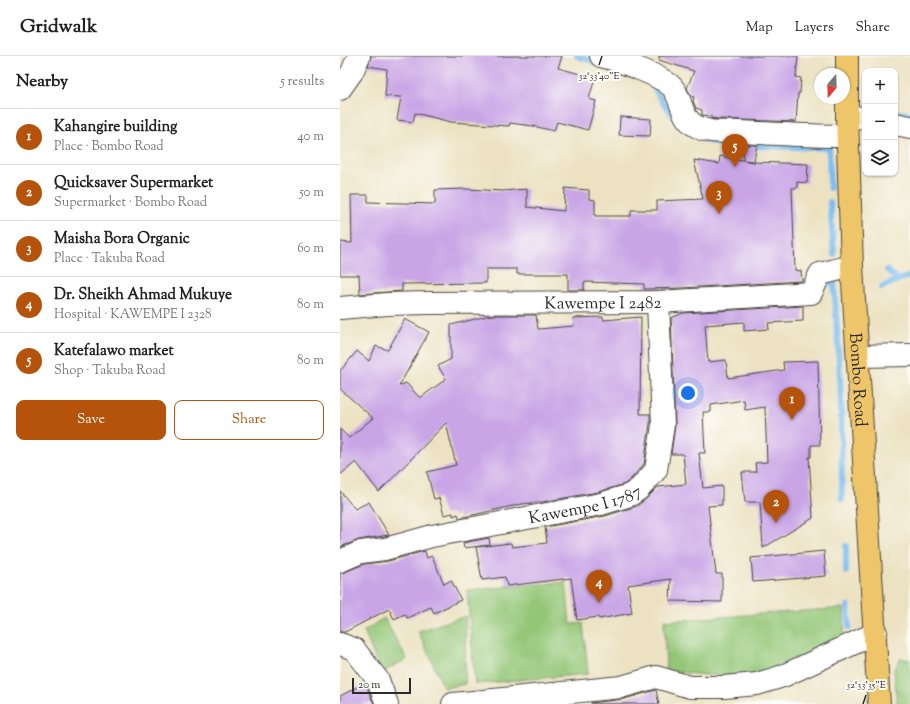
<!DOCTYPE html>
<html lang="en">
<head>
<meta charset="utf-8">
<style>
	body { margin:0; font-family:"Sorts Mill Goudy",serif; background:#f6f6f6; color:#222 }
	.controls { position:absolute; right:12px; top:12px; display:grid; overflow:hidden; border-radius:8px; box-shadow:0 1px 3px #0004 }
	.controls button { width:36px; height:36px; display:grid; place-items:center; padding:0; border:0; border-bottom:1px solid #e0e0e0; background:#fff; color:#222; font:20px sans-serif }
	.compass { position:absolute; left:474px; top:12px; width:36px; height:36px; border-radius:50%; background:#fff; box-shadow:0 1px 3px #0004; rotate:199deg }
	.scale { position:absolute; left:12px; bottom:10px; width:59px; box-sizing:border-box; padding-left:4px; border:2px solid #2b2b2b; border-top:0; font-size:11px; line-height:14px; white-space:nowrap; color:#2b2b2b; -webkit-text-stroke:3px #fdfcf7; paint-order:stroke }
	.you { position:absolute; left:348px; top:337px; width:14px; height:14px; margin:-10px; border:3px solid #fff; border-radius:50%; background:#1a73e8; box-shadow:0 0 0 6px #1a73e833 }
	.badge { display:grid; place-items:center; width:26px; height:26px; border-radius:50%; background:#b45309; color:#fff; font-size:13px; font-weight:700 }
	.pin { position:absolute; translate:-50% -33px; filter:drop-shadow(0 1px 2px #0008) }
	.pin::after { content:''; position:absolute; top:21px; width:14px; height:12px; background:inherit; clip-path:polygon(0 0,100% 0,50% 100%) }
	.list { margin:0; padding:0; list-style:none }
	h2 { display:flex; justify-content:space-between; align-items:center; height:52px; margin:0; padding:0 16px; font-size:17px }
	h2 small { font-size:13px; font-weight:400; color:#767676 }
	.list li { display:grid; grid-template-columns:26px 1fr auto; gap:12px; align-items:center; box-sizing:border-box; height:56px; padding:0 16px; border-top:1px solid #e0e0e0 }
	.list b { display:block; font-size:15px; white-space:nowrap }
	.list p { margin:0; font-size:13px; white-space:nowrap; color:#767676 }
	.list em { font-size:13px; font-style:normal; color:#767676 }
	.actions { display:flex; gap:8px; padding:12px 16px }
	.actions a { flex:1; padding:9px 0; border:1px solid #b45309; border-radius:8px; text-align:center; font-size:14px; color:#b45309 }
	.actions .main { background:#b45309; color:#fff }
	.icon { flex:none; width:22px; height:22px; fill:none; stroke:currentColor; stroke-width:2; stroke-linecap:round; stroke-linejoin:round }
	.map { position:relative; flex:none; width:570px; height:648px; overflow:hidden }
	header { display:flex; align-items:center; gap:24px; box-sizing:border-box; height:56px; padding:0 20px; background:#fff; border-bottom:1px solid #e0e0e0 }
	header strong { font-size:19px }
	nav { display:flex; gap:22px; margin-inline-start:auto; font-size:14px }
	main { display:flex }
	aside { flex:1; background:#fff }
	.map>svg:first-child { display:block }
	.green { fill:#93c676; stroke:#5f7850 }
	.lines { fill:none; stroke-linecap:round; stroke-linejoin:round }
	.stream { stroke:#7bbdf0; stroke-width:6 }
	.building { fill:#c9a5e6 }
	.street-casing { stroke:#484642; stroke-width:24 }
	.primary-casing { stroke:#484642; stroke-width:24 }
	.street { stroke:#fff; stroke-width:22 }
	.primary { stroke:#eec569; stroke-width:22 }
	.ticks { fill:none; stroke:#2b2b2b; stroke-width:1.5 }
	.labels { text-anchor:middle; stroke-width:4; stroke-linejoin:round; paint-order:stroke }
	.street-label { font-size:17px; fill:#2b2b2b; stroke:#fdfcf7 }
	.ticks-label { font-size:10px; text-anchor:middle; fill:#2b2b2b; stroke:#fdfcf7; stroke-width:4; stroke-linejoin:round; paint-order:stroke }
</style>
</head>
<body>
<header>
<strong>Gridwalk</strong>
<nav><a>Map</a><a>Layers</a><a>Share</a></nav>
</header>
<main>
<aside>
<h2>Nearby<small>5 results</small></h2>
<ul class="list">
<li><span class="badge">1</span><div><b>Kahangire building</b><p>Place · Bombo Road</p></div><em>40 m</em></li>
<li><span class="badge">2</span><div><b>Quicksaver Supermarket</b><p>Supermarket · Bombo Road</p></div><em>50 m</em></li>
<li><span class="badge">3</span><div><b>Maisha Bora Organic</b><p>Place · Takuba Road</p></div><em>60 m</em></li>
<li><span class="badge">4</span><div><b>Dr. Sheikh Ahmad Mukuye</b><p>Hospital · KAWEMPE I 2328</p></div><em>80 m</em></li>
<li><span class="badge">5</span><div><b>Katefalawo market</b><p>Shop · Takuba Road</p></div><em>80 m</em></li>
</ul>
<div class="actions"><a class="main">Save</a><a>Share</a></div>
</aside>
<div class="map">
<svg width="570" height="648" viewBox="0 0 570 648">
	<rect width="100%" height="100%" fill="#fdfcf7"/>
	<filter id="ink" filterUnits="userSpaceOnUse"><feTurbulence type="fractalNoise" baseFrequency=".025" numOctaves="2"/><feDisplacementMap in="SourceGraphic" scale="8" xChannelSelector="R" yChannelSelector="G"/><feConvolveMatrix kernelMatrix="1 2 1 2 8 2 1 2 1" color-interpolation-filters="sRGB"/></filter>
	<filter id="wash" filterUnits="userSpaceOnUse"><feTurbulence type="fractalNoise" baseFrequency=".012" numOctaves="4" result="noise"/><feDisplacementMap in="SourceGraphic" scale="16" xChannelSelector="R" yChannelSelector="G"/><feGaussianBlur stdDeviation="0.9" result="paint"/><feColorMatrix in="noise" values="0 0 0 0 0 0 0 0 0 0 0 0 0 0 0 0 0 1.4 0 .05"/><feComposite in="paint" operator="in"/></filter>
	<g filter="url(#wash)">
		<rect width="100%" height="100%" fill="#ece2c2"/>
		<path class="green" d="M 226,526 L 230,568 L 243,567 L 248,618 L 135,628 L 127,534 Z
			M 504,552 L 504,577 L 487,594 L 432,616 L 401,620 L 364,619 L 330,615 L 326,613 L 324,565 Z
			M 126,560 L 125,628 L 104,632 L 78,575 Z
			M 44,562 L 67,603 L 41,617 L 24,575 Z
			M 561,602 L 570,604 L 570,647 L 569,648 L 557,648 L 554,614 Z"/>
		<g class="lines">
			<path class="stream" d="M 237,0 L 258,7
				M 312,28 L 324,48 L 340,69
				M 555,56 L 570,58
				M 365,84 L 388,89 L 489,92
				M 489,90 L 490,132
				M 490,146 L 494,198
				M 547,214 L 558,224 L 570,220
				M 483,227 L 494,226 L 501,337 L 502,443
				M 542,231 L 558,224
				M 506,516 L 506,490
				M 508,550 L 509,571"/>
		</g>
		<g id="blocks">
			<path class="building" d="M 31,0 L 222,0 L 218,12 L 255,22 L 249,43 L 256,45 L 248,74 L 217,66 L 214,75 L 193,70 L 170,67 L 169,70 L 111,66 L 75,57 L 73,66 L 57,64 L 61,41 L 45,40 L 47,13 L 28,10 Z
				M 319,0 L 458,0 L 456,21 L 461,22 L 460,37 L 458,37 L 456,66 L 378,63 L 371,62 L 371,60 L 362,59 L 362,54 L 356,52 L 353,45 L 354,41 L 351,40 L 347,32 L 354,15 L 319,4 Z
				M 280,61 L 311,63 L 310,80 L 279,79 Z
				M 404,89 L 417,89 L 414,105 L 403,104 Z
				M 380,100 L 413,106 L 468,108 L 467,127 L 457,126 L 457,132 L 452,132 L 455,214 L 461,215 L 462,225 L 342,232 L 304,233 L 304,228 L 244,226 L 244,234 L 228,234 L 228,218 L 177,218 L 177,213 L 146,213 L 146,227 L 62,228 L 62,235 L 20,238 L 19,219 L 0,219 L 0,186 L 12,187 L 11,139 L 28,139 L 28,146 L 95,148 L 95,134 L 127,133 L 163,135 L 187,133 L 187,151 L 224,155 L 225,132 L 249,134 L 249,143 L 255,144 L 255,160 L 291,160 L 291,154 L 317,154 L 317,145 L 363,143 L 354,104 L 379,108 Z
				M 463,250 L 463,265 L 428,267 L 429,273 L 404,275 L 404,266 L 365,269 L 368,306 L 386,304 L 388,322 L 444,314 L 443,306 L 478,305 L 480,389 L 471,389 L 471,401 L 469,401 L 473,462 L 423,492 L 420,446 L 405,446 L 402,416 L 416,416 L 415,407 L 427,406 L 425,351 L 405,354 L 404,344 L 371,349 L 371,356 L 363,356 L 365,397 L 359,397 L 363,432 L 382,430 L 382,449 L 368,450 L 376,518 L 382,518 L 382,546 L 330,545 L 331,523 L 288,529 L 292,557 L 259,563 L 258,561 L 237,564 L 231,522 L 167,530 L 165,521 L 142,524 L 136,491 L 171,487 L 172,491 L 207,487 L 205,471 L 265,460 L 297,450 L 308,441 L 318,431 L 346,428 L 343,398 L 331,398 L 335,369 L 331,262 L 343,257 Z
				M 151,259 L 196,259 L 198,273 L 234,270 L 233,262 L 263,261 L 263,264 L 301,261 L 300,358 L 310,358 L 310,368 L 304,408 L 291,423 L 285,428 L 258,436 L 202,446 L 182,448 L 119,462 L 118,458 L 113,460 L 113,457 L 104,459 L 99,442 L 94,443 L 87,416 L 116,409 L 106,367 L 39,436 L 16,406 L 0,419 L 0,373 L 9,382 L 33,362 L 0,333 L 0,315 L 17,295 L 29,305 L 36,290 L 48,294 L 65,263 L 89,276 L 59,330 L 66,327 L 80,342 L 106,323 L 98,310 L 111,303 L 111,269 Z
				M 0,435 L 15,453 L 29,446 L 49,479 L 19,484 L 0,491 Z
				M 149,482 L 150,489 L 124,492 L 123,487 Z
				M 85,495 L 87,502 L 92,500 L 104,528 L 111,524 L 121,544 L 94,557 L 91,551 L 67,562 L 65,558 L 54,563 L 49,553 L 5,576 L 0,576 L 0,517 L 5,516 L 24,508 L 48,505 Z
				M 484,495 L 486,520 L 413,526 L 411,502 Z
				M 25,627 L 34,648 L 0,648 L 0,640 Z
				M 316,634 L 319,648 L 251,648 L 251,647 L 284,643 Z"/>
		</g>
	</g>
	<g filter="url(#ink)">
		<use href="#blocks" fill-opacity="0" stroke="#484642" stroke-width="1"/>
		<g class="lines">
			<defs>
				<g id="street">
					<path d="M 261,0 C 278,4 323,20 333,32 C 343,45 340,61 356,70 C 368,78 386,75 401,76 C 436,78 471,80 507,80"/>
					<path d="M 0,33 L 12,16 L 19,0"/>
					<path d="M 507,59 L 525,63"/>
					<path d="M 555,68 L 570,71"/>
					<path id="s1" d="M 0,252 L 47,248 L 88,247 L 318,246 L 471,237 L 480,218 L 512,210"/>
					<path d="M 519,300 L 570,299"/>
					<path id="s2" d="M 0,505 L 21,496 L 45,493 L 92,480 L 261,448 L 290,439 L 299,433 L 316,414 L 323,369 L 318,246"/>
					<path d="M 0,588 L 14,593 L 38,624 L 47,648"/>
					<path d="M 113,648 L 281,631 L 316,621 L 350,631 L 384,631 L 417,628 L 443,620 L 536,577"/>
				</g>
				<g id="primary">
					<path id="s3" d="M 507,0 L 507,59 L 512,210 L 539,648"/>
				</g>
			</defs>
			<use href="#street" class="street-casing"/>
			<use href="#primary" class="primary-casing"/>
			<use href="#street" class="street"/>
			<use href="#primary" class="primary"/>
		</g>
	</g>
	<path class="ticks" d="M 259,9 L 262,0M 523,648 L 526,639"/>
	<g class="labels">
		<g class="street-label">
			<text dy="6" stroke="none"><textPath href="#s1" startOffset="263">Kawempe I 2482</textPath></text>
			<text dy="6" stroke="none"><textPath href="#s3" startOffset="324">Bombo Road</textPath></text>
			<text dy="6" stroke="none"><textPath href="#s2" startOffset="252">Kawempe I 1787</textPath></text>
		</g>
	</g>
	<g class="ticks-label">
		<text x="259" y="23">32°33'40"E</text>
		<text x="526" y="632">32°33'35"E</text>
	</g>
</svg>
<div class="controls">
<button>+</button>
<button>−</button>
<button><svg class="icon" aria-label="layers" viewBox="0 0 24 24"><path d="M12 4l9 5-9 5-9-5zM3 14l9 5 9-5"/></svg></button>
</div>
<svg class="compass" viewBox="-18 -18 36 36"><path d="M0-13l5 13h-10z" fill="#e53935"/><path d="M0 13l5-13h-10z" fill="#767676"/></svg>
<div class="scale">20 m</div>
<div class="you"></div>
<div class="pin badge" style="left:452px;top:364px">1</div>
<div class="pin badge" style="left:436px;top:467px">2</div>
<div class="pin badge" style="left:379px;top:158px">3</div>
<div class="pin badge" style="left:259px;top:547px">4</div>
<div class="pin badge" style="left:395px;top:111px">5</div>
</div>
</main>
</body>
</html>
